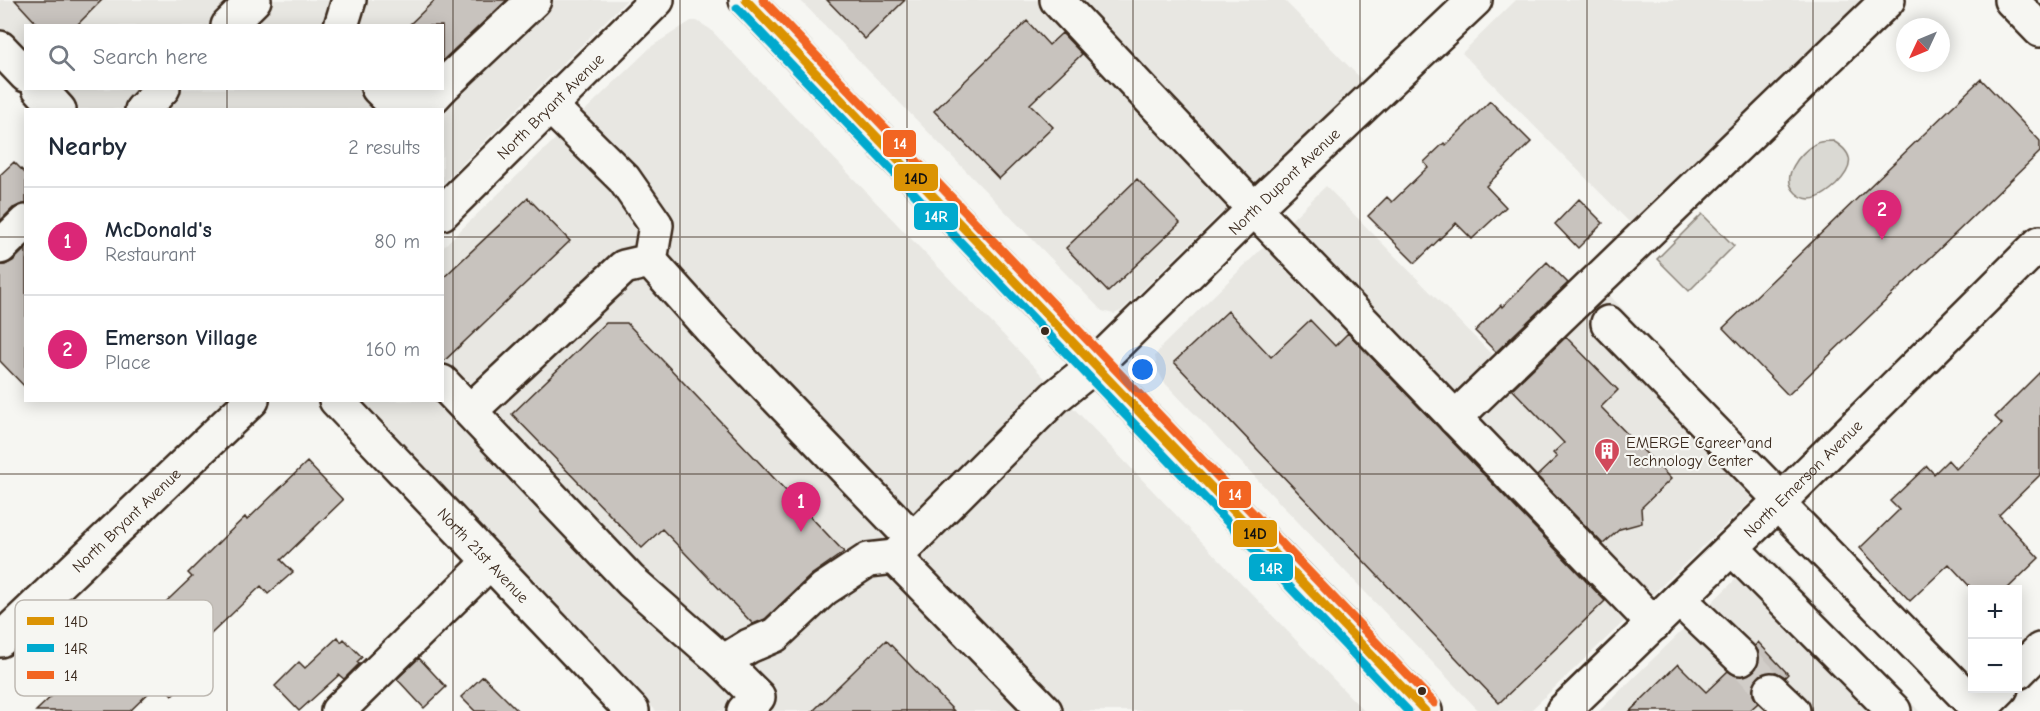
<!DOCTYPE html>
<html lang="en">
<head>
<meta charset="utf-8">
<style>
	body { margin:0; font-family:"Comic Neue",sans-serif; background:#f6f6f7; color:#1f2937 }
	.controls { position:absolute; right:18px; bottom:18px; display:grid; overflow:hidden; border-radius:0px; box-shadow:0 3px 15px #0003 }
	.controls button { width:54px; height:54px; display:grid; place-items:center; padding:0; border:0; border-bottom:2px solid #e0e1e3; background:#fff; color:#1f2937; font:30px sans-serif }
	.compass { position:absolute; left:1896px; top:18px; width:54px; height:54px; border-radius:50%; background:#fff; box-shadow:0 3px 15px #0003; rotate:226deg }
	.you { position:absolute; left:1143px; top:370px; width:21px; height:21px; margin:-15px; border:4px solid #fff; border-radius:50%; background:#1a73e8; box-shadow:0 0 0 9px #1a73e833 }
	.badge { display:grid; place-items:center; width:39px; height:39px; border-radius:50%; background:#db2777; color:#fff; font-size:20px; font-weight:700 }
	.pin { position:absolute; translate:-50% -50px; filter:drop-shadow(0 2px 3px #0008) }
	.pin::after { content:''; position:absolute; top:32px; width:21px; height:18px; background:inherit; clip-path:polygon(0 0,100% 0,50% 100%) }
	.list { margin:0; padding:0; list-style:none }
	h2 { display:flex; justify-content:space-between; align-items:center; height:78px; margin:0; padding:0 24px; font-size:26px }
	h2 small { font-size:20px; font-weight:400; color:#747a83 }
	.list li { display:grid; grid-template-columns:39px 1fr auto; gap:18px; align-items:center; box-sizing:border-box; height:108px; padding:0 24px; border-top:2px solid #e0e1e3 }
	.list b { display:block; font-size:22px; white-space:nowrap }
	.list p { margin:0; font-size:20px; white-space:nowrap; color:#747a83 }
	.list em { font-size:20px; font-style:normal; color:#747a83 }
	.icon { flex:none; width:33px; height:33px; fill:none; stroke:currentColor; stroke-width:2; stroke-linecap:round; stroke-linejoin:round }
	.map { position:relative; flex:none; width:2040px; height:711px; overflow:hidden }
	.search { position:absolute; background:#fff; box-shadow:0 3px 15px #0003; left:24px; top:24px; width:420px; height:66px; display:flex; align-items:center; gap:15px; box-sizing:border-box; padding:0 21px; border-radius:0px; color:#747a83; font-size:22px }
	.panel { position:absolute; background:#fff; box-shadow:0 3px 15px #0003; left:24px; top:108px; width:420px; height:294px; border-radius:0px }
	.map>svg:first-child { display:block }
	.built { fill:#e8e7e2 }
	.green { fill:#dad9d3; stroke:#8a8278; stroke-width:1.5 }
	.building { fill:#c8c3be; stroke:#3b2a1e; stroke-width:1.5 }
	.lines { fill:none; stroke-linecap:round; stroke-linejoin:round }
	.minor-tunnel { stroke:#d1cdc8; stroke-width:33; stroke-dasharray:33 16; stroke-linecap:butt }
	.minor-casing { stroke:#3b2a1e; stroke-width:38 }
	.major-casing { stroke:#3b2a1e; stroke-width:38 }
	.minor { stroke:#f6f6f2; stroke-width:33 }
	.major { stroke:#f6f6f2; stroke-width:33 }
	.bus-1-casing { stroke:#f6f6f2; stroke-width:14 }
	.bus-2-casing { stroke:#f6f6f2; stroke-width:14 }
	.bus-3-casing { stroke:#f6f6f2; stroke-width:14 }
	.bus-1 { stroke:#db9304; stroke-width:9 }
	.bus-2 { stroke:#00a9ce; stroke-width:9 }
	.bus-3 { stroke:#f26522; stroke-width:9 }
	.grid { fill:none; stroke:#3b2a1e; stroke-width:1.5; stroke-opacity:0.55 }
	.bus-dot { fill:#3b2a1e; stroke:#f6f6f2; stroke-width:2 }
	.labels { text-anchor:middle; stroke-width:4.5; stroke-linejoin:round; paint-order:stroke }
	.street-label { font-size:16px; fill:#3b2a1e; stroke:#f6f6f2 }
	.poi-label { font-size:16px; fill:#3b2a1e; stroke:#f6f6f2; text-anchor:start }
	.key { fill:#f6f6f2; stroke:#beb9b2; stroke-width:1.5 }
	.key-label { font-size:16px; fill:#3b2a1e }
	.line-badge { stroke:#f6f6f2; stroke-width:2 }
	.badge-label { font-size:16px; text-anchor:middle; font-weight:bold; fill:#fff }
	.pale-badge-label { font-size:16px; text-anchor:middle; font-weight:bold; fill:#111 }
</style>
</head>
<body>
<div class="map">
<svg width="2040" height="711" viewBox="0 0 2040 711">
	<rect width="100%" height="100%" fill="#f6f6f2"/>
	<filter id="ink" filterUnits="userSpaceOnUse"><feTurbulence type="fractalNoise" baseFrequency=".0167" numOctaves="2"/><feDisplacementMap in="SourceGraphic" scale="12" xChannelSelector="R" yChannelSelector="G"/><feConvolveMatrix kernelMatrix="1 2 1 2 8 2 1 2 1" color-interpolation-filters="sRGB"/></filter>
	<g filter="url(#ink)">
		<path class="built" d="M 0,0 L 627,0 L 443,183 L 442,110 L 79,109 L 58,89 L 442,88 L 442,26 L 26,26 L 25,54 L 0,28 Z
			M 800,0 L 1070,0 L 1077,6 L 1083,0 L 1284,0 L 1365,83 L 1254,198 L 1220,214 L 1121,311 L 1114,314 L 1102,311 Z
			M 1516,0 L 1882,0 L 1639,232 L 1462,53 Z
			M 691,21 L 697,21 L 710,29 L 1364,711 L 656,711 L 357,401 L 442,400 L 443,247 L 652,46 Z
			M 1326,186 L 1501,364 L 1591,276 L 1780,473 L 1530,711 L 1479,711 L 1164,382 L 1157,369 L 1155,356 L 1162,346 Z
			M 1765,551 L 1919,711 L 1599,711 Z"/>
		<path class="green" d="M 1833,141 C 1856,154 1853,168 1836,185 C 1825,195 1810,206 1796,193 C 1779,177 1800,153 1815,144 C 1819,141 1827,141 1833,141 Z
			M 1702,214 L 1734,246 L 1689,291 L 1657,259 Z"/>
		<path class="building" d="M 15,0 L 102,0 L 76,26 L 39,26 Z
			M 435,0 L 507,0 L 442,61 L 442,26 L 408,26 Z
			M 827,0 L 905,0 L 865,39 Z
			M 1027,21 L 1049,45 L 1062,33 L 1082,54 L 1030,104 L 1053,127 L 999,179 L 934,111 Z
			M 1981,79 L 2040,141 L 2040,152 L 1788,395 L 1723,328 Z
			M 1490,101 L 1531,142 L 1486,186 L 1506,207 L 1472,239 L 1456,223 L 1415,263 L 1368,216 L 1387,197 L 1392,202 L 1428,167 L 1424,162 L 1444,143 L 1446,145 Z
			M 14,162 L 26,174 L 26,204 L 13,208 L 0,221 L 0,175 Z
			M 1137,179 L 1180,223 L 1108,292 L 1066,248 Z
			M 528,198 L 570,241 L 442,363 L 442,279 Z
			M 1579,199 L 1603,223 L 1578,248 L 1555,224 Z
			M 26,248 L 26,388 L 0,361 L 0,265 L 5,265 L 13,261 Z
			M 1547,262 L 1568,283 L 1496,352 L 1475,331 L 1501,305 L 1502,307 Z
			M 1228,311 L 1271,357 L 1310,320 L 1335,346 L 1348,333 L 1605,601 L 1499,703 L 1174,362 Z
			M 606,323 L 627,323 L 844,552 L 811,575 L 765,619 L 753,624 L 662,529 L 642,548 L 512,414 Z
			M 1566,337 L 1618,390 L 1601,407 L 1671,479 L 1641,508 L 1642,523 L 1620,529 L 1603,544 L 1537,476 L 1557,457 L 1553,453 L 1564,443 L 1512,389 Z
			M 2040,372 L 2040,475 L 1999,515 L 2039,558 L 2006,590 L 1973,590 L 1949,564 L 1910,601 L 1860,548 L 1899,510 L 1890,501 L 1927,466 L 1934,474 L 1948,460 L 1956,469 L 2002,424 L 1995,417 Z
			M 307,462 L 343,500 L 281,560 L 293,572 L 268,594 L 261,586 L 188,656 L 200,668 L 172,695 L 160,682 L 130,711 L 36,711 L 143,610 L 150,617 L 192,577 L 188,573 L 223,538 L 245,517 L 247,520 Z
			M 338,637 L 341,642 L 344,639 L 362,657 L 357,662 L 359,664 L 344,679 L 339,675 L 299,711 L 275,686 L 299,662 L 305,668 Z
			M 886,640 L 954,711 L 813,711 Z
			M 1758,642 L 1788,674 L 1785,677 L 1776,672 L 1766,672 L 1758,677 L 1753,686 L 1753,695 L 1758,703 L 1749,711 L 1630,711 L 1678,664 L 1706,692 L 1728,671 L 1736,676 L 1747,676 L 1754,671 L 1759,663 L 1759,653 L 1755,646 Z
			M 419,658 L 446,687 L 424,708 L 397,679 Z
			M 483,676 L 518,711 L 475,711 L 461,697 Z"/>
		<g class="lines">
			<path class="minor-tunnel" d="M 1741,658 L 1771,690"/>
			<defs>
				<g id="minor">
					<path d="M 1057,0 L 1254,209 L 1654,624"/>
					<path d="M 2011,0 L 2040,30"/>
					<path d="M 228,26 L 254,0"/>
					<path d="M 341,26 L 349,0"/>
					<path d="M 0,48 L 26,75"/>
					<path d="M 442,87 L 534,0"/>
					<path d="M 39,88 L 59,110"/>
					<path d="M 378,88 L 388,98 L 404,105 L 428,102 L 441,88"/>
					<path d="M 142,110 L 163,88"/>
					<path id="s1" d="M 442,213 L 657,0"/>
					<path d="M 0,247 L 26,222"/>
					<path d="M 650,261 L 711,329 L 913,539"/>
					<path d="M 1608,323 L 1781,500"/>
					<path d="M 442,382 L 631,581 L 723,662"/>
					<path id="s2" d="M 336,400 L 632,711"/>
					<path d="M 470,411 L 624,267 L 650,261 L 656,225 L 624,179 L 550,106"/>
					<path d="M 1455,418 L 1888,0"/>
					<path d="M 1777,503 L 1979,710 L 2001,688"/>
					<path d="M 1732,548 L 1894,711"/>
					<path d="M 1679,599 L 1741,658"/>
					<path id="s3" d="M 0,640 L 252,400"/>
					<path d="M 2018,672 L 2040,650"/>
					<path d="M 1771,690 L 1793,711"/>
					<path d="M 338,711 L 490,562"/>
					<path d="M 744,711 L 758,697 L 723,662 L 749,646 L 775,635 L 824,589 L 868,560 L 895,557"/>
					<path id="s4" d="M 1045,711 L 895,557 L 1055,397 L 1095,365 L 1254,209 L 1475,0"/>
					<path id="s5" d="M 1563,711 L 1781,500 L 2040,243"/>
				</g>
				<path id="major" d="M 746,0 L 1425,711"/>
			</defs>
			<use href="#minor" class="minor-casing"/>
			<use href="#major" class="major-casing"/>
			<use href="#minor" class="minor"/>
			<use href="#major" class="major"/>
			<defs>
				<path id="bus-1" d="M 746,0 L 1425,711"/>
				<path id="bus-2" d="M 737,8 L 1408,711"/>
				<path id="bus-3" d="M 763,0 L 1434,703"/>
			</defs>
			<use href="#bus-1" class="bus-1-casing"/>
			<use href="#bus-2" class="bus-2-casing"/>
			<use href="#bus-3" class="bus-3-casing"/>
			<use href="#bus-1" class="bus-1"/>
			<use href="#bus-2" class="bus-2"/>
			<use href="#bus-3" class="bus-3"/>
		</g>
	</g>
	<path class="grid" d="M 227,0 L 227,26M 453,0 L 453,711M 680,0 L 680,711M 907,0 L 907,711M 1133,0 L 1133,711M 1360,0 L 1360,711M 1587,0 L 1587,711M 1813,0 L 1813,711M 227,88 L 227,110M 0,237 L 26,237M 442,237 L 2040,237M 227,400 L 227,711M 0,474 L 2040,474"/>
	<defs>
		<symbol id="building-pin" viewBox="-11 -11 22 30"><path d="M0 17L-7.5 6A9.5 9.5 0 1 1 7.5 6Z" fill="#d1495b" stroke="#f6f6f2"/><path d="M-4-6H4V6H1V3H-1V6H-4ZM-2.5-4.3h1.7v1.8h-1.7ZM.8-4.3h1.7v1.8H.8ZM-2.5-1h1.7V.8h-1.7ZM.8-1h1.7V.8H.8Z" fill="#fff"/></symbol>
	</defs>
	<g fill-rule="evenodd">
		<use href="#building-pin" x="1592" y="436" width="30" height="40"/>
	</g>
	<g class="bus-dot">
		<circle cx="1045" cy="331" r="5"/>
		<circle cx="1422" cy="691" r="5"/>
	</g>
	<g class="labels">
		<g class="street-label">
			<text dy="6" stroke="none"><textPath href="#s1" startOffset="152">North Bryant Avenue</textPath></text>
			<text dy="6" stroke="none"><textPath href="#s4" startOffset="756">North Dupont Avenue</textPath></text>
			<text dy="6" stroke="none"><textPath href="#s5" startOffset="334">North Emerson Avenue</textPath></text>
			<text dy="6" stroke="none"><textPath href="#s3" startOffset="174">North Bryant Avenue</textPath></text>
			<text dy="6" stroke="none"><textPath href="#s2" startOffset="214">North 21st Avenue</textPath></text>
		</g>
		<g class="poi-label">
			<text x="1626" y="448">EMERGE Career and<tspan x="1626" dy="18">Technology Center</tspan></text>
		</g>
	</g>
	<rect x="15" y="600" width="198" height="96" rx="9" class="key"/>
	<rect x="27" y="617" width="27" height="8" fill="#db9304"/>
	<rect x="27" y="644" width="27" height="8" fill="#00a9ce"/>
	<rect x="27" y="671" width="27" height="8" fill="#f26522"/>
	<g class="key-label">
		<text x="64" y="627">14D</text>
		<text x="64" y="654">14R</text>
		<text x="64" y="681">14</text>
	</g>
	<g class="line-badge">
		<rect x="882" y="129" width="35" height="29" rx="6" fill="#f26522"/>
		<rect x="893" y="163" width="46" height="29" rx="6" fill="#db9304"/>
		<rect x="913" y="202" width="46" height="29" rx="6" fill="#00a9ce"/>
		<rect x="1218" y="480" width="34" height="29" rx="6" fill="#f26522"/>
		<rect x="1232" y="519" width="46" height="29" rx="6" fill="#db9304"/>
		<rect x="1248" y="553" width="46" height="29" rx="6" fill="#00a9ce"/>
	</g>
	<g class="badge-label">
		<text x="900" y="149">14</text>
		<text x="936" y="222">14R</text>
		<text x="1235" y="500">14</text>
		<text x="1271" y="574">14R</text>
	</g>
	<g class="pale-badge-label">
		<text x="916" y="184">14D</text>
		<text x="1255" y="539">14D</text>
	</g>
</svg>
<div class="controls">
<button>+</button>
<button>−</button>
</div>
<svg class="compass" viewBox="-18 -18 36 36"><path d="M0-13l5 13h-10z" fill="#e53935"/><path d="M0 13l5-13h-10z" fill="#747a83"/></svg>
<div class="you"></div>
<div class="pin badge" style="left:801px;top:532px">1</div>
<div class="pin badge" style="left:1882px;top:240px">2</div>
<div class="search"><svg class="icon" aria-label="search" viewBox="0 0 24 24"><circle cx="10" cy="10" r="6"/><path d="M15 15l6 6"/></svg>Search here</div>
<section class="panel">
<h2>Nearby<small>2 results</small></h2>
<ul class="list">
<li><span class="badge">1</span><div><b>McDonald's</b><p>Restaurant</p></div><em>80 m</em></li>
<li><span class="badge">2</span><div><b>Emerson Village</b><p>Place</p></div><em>160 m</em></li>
</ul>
</section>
</div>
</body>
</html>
